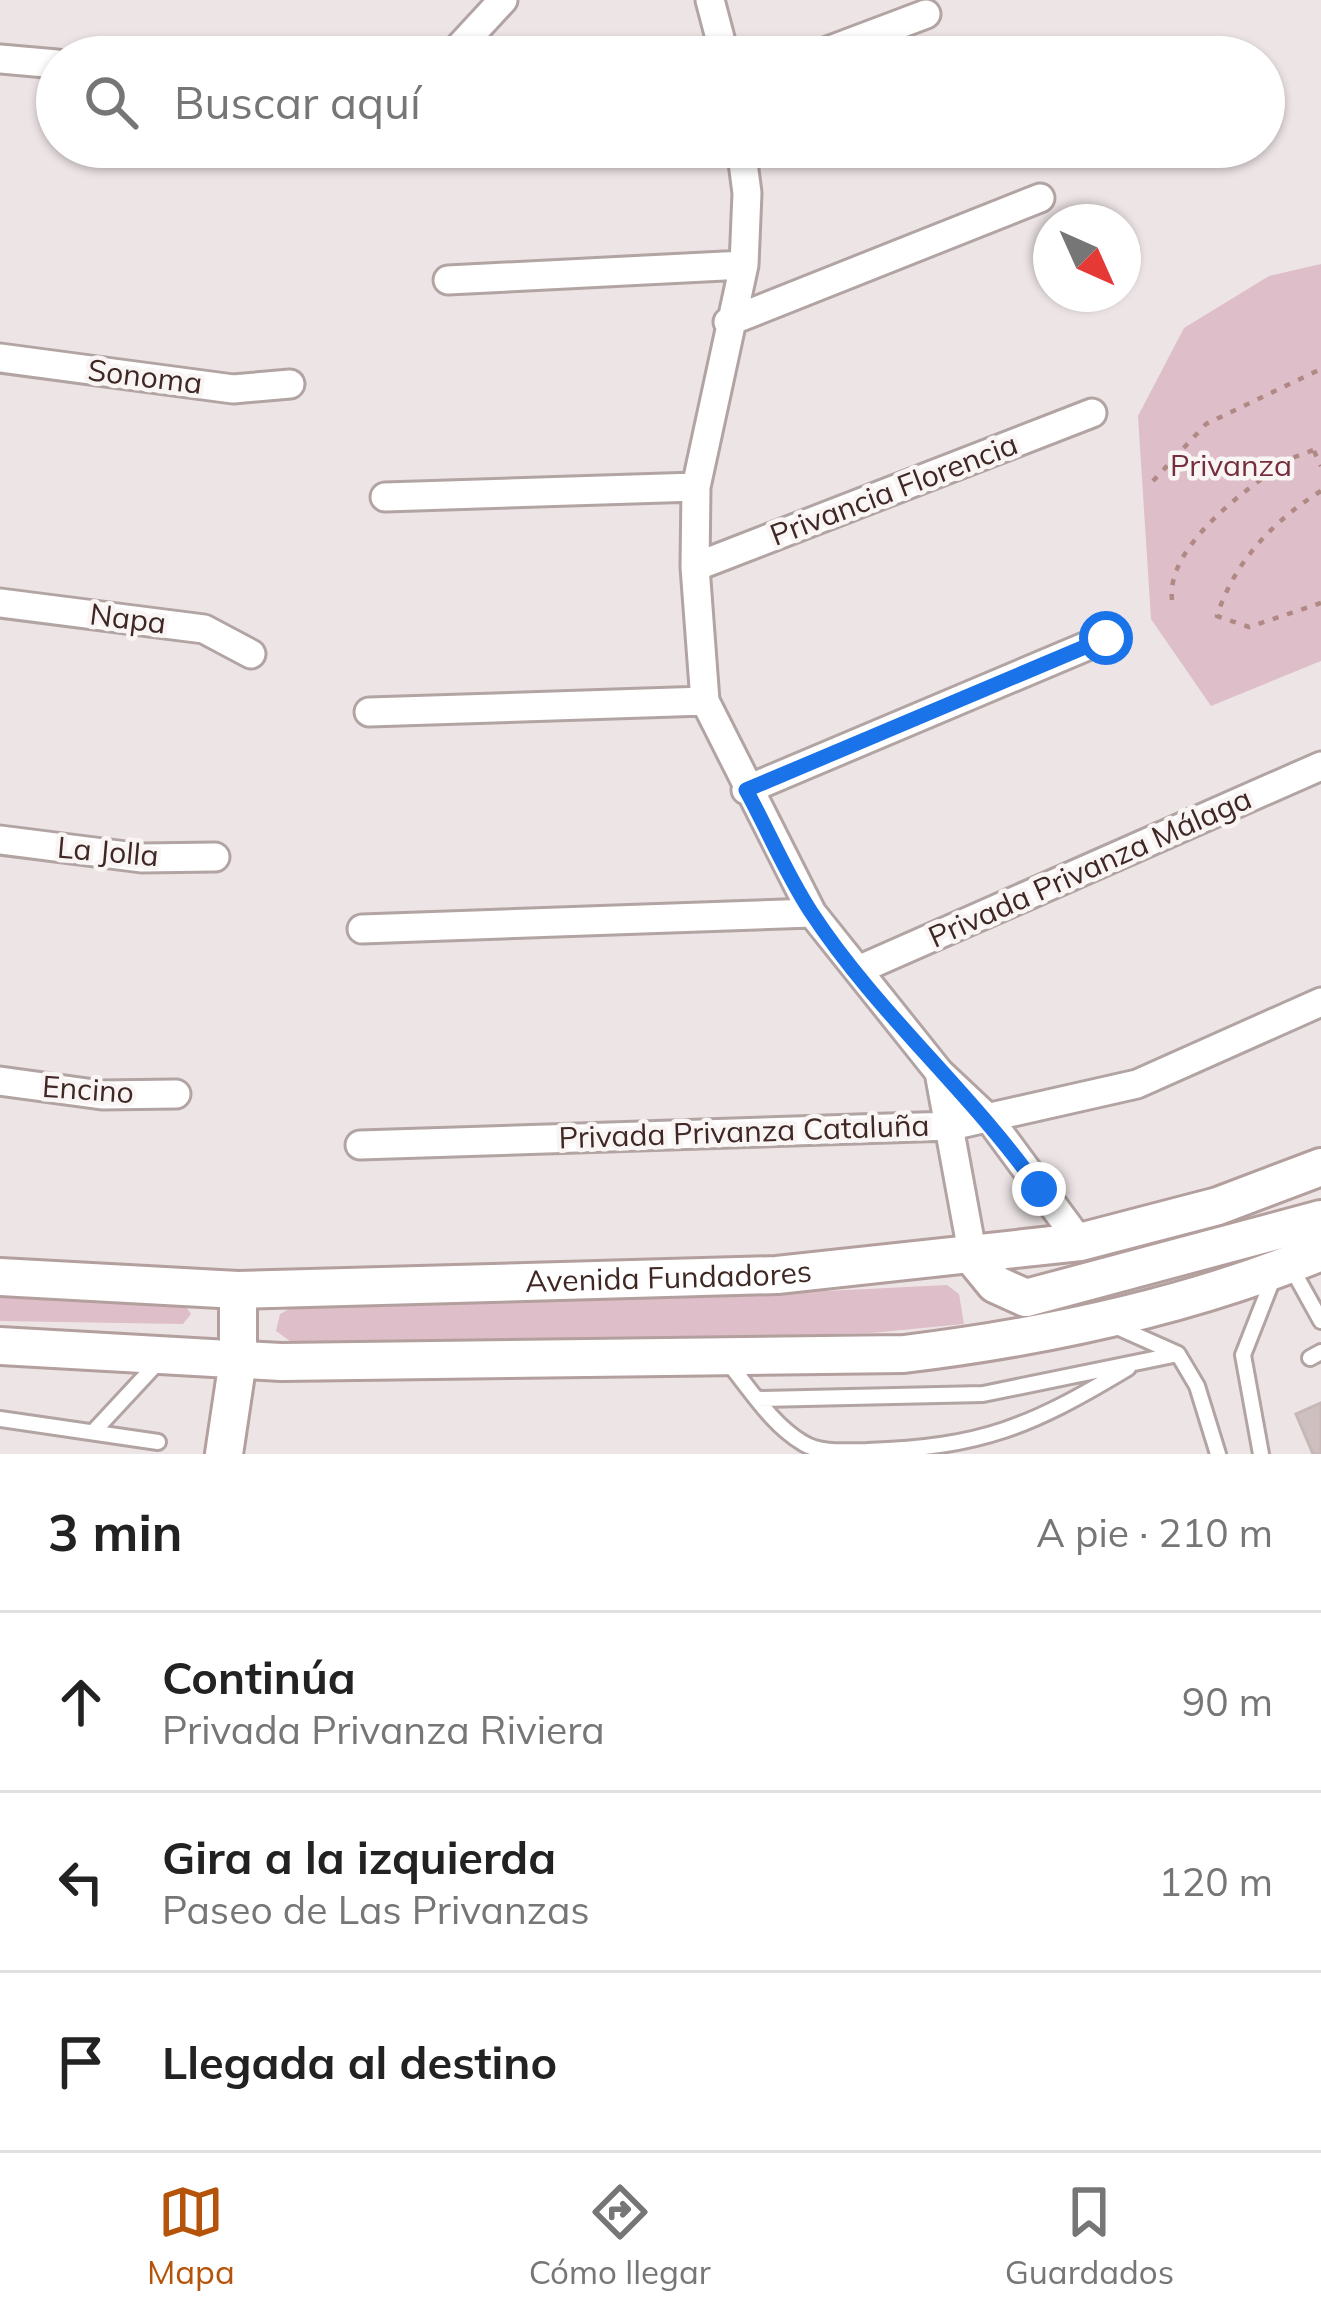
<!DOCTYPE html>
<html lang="es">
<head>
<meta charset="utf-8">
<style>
	body { margin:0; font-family:Mulish,sans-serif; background:#f6f6f6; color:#222 }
	.compass { position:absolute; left:1033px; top:204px; width:108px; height:108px; border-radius:50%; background:#fff; box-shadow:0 3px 9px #0004; rotate:135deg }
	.stop { position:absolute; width:36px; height:36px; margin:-27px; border:9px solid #1a73e8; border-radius:50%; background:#fff }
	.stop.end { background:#1a73e8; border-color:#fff; box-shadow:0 3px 12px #0008 }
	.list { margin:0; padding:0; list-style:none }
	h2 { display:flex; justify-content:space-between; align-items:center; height:156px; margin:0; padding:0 48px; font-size:51px }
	h2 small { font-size:39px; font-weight:400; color:#767676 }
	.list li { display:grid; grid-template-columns:78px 1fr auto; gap:36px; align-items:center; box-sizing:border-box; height:180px; padding:0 48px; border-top:3px solid #e0e0e0 }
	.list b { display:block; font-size:45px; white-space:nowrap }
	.list p { margin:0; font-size:39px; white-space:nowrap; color:#767676 }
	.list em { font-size:39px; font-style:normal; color:#767676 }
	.icon { flex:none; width:66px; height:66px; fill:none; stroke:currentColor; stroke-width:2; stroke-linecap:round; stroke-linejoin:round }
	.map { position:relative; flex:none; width:1321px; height:1454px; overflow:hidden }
	.search { position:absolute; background:#fff; box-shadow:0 3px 9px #0004; left:36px; right:36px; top:36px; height:132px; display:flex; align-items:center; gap:30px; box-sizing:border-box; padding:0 42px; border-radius:66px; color:#767676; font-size:45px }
	.sheet { height:696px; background:#fff }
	nav { display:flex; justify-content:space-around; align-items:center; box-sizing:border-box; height:168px; border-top:3px solid #e0e0e0; background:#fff; font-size:33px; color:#767676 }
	nav a { display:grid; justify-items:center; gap:6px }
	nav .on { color:#b45309 }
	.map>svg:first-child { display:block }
	.green { fill:#debec8 }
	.building { fill:#cec0c1; stroke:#c7b7b7; stroke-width:3 }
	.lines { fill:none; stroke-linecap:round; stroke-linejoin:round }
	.lane-casing { stroke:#b2a4a3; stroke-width:20 }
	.street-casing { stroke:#b2a4a3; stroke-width:33 }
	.secondary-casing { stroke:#b39f9d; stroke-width:42 }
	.path { stroke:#b08985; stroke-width:4.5; stroke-dasharray:6 9; stroke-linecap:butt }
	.lane { stroke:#fff; stroke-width:14 }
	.street { stroke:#fff; stroke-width:27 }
	.secondary { stroke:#fff; stroke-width:36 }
	.route { stroke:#1a73e8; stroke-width:15 }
	.labels { text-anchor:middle; stroke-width:9; stroke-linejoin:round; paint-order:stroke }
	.street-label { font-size:30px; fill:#3f2724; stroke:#faf5f5 }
	.park-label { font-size:30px; fill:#752e3d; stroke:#faf5f5 }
</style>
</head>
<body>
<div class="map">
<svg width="1321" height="1454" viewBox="0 0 1321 1454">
	<rect width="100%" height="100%" fill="#ede4e5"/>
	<path class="green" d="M 1321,264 L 1321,661 L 1211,706 L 1151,619 L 1138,416 L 1184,328 L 1269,276 Z
		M 947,1285 L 959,1294 L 964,1324 L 871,1333 L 300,1348 L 276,1331 L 280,1314 L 298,1304 L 686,1298 Z
		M 0,1295 L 184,1304 L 191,1314 L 183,1324 L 0,1321 Z"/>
	<path class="building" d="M 1321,1403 L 1321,1454 L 1313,1454 L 1296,1414 Z"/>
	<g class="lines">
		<defs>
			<path id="lane" d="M 1290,1265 L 1321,1321
				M 1115,1326 L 1178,1354 L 1197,1386 L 1218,1454
				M 1310,1358 L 1321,1352
				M 727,1361 C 750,1389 772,1425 803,1443 C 820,1454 847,1451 867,1451 C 982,1447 1030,1427 1128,1368
				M 758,1399 L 983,1394 L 1178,1354
				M 0,1419 L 158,1442
				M 95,1430 L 161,1359
				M 1261,1454 L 1243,1355 L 1274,1276"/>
			<path id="street" d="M 710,0 L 725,57
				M 454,53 L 503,0
				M 812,57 L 926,14
				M 0,59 L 57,64
				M 741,147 L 747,193 L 744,265 L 696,487 L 695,567 L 705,701 L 812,913 L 939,1072 L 990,1120 L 1080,1242
				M 448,280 L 744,265
				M 728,322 L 1040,198
				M 0,358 L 233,389 L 290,384
				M 385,497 L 696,487
				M 695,567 L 1092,413
				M 0,603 L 204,629 L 251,654
				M 369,712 L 705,701
				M 746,790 L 1106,638
				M 0,840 L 142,858 L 215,857
				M 362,929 L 812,913
				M 858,970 L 1321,766
				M 939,1072 L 973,1257
				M 0,1081 L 102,1095 L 176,1094
				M 360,1145 L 951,1126 L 1137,1084 L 1321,1002"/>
			<g id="secondary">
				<path d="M 973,1257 L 995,1284 L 1026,1298 L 1321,1219"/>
				<path id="s1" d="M 0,1277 L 238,1290 L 777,1275 L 1080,1242 L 1218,1206 L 1321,1167"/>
				<path d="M 0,1346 L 281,1362 L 904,1354 C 1044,1337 1190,1306 1321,1252"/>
				<path d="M 224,1454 L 238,1360 L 238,1290"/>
			</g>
		</defs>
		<use href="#lane" class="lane-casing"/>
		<use href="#street" class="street-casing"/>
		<use href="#secondary" class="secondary-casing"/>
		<path class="path" d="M 1314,451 L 1321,466
			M 1153,481 L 1206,424 L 1321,369
			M 1321,491 C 1273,521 1234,562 1217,616 L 1249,627 L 1321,603
			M 1172,600 C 1166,546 1246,489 1287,461 C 1298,454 1310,453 1321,446"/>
		<use href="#lane" class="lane"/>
		<use href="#street" class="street"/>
		<use href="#secondary" class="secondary"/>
	</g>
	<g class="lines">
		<path class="route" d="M 1039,1189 C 970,1091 877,1013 811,912 C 786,874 768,830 746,790 L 1106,638"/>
	</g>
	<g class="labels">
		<g class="street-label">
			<text transform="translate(145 377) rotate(7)" y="10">Sonoma</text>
			<text transform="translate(894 490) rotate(-21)" y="10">Privancia Florencia</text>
			<text transform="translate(128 619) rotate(7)" y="10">Napa</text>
			<text transform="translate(108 852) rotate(5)" y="10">La Jolla</text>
			<text transform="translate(1090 868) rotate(-24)" y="10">Privada Privanza Málaga</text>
			<text transform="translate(88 1090) rotate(4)" y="10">Encino</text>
			<text transform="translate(744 1132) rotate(-2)" y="10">Privada Privanza Cataluña</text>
			<text dy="10" stroke="none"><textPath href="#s1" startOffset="669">Avenida Fundadores</textPath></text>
		</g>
		<g class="park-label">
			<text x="1231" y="476">Privanza</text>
		</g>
	</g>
</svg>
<svg class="compass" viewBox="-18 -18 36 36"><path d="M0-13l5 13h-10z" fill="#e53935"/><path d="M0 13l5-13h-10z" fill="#767676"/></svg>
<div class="stop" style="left:1106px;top:638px"></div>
<div class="stop end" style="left:1039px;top:1189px"></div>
<div class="search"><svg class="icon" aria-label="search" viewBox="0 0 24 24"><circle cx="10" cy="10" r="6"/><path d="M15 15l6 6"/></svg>Buscar aquí</div>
</div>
<section class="sheet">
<h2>3 min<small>A pie · 210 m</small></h2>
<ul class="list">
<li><svg class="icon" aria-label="ahead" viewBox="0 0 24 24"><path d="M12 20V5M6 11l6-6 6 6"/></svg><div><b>Continúa</b><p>Privada Privanza Riviera</p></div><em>90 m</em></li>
<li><svg class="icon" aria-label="left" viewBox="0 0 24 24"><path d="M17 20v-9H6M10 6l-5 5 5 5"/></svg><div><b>Gira a la izquierda</b><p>Paseo de Las Privanzas</p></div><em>120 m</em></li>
<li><svg class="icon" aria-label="arrive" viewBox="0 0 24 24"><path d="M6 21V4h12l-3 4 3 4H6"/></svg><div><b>Llegada al destino</b></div></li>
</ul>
</section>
<nav>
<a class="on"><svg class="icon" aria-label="map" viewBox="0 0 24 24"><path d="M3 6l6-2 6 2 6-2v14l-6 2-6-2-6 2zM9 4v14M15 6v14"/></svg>Mapa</a>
<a><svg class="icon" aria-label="directions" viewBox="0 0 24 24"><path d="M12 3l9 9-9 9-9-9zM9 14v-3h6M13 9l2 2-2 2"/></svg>Cómo llegar</a>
<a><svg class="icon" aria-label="saved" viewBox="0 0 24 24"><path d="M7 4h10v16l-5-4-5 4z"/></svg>Guardados</a>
</nav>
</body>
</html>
